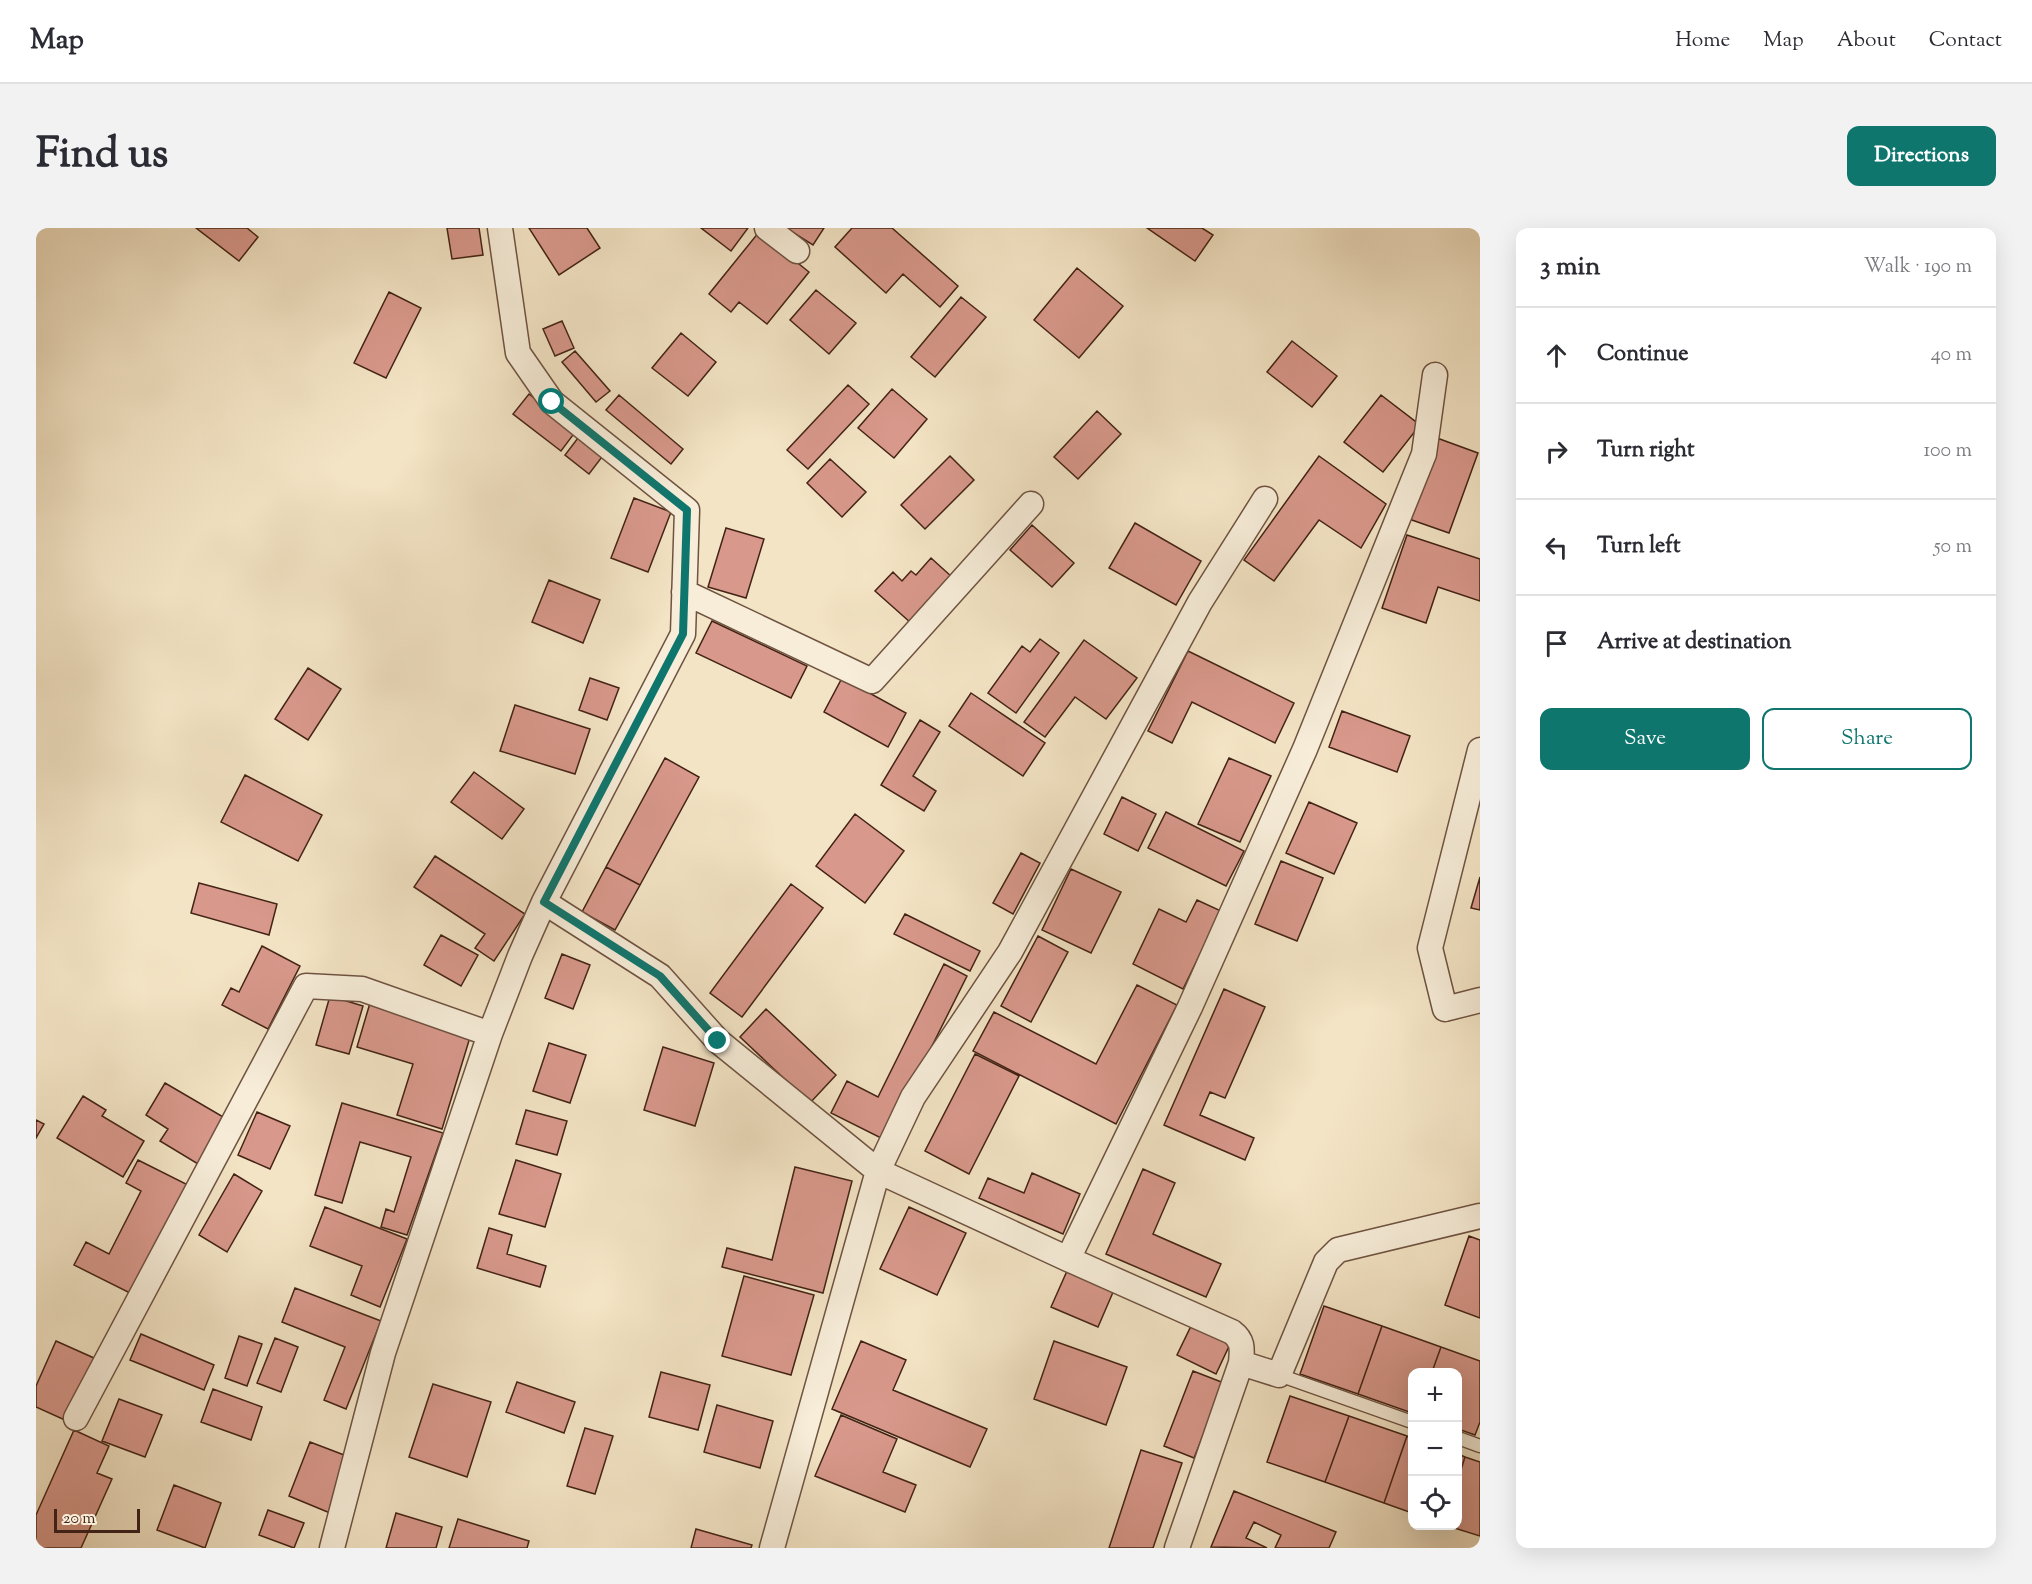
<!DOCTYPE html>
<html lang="en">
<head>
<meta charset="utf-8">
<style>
	body { margin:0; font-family:"Sorts Mill Goudy",serif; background:#f2f2f3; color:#2b2b33 }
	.controls { position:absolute; right:18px; bottom:18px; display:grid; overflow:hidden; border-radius:12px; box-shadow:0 6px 24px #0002 }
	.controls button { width:54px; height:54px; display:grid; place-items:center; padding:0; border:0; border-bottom:2px solid #e1e1e2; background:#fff; color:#2b2b33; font:30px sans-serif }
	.scale { position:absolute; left:18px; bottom:15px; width:86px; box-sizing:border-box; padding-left:6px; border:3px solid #432315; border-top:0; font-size:16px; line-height:21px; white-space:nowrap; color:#432315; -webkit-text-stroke:4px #f7edd9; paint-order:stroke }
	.stop { position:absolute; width:18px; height:18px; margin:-14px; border:4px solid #0f766e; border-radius:50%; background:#fff }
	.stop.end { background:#0f766e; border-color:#fff; box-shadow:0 2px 6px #0008 }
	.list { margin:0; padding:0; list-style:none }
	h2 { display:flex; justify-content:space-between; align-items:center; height:78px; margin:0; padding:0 24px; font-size:26px }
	h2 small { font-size:20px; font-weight:400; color:#7c7c81 }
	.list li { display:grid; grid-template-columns:39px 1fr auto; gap:18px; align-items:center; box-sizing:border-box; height:96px; padding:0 24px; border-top:2px solid #e1e1e2 }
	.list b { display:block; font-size:22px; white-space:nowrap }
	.list em { font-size:20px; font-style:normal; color:#7c7c81 }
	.actions { display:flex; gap:12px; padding:18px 24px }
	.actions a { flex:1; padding:14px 0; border:2px solid #0f766e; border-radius:12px; text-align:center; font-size:21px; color:#0f766e }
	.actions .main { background:#0f766e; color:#fff }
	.icon { flex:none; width:33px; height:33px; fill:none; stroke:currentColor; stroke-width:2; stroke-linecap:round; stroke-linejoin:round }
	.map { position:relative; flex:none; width:1444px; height:1320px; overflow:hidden; border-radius:12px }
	header { display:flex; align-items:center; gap:36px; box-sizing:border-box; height:84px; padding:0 30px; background:#fff; border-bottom:2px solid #e1e1e2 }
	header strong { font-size:28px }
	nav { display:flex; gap:33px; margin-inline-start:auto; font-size:21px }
	.intro { display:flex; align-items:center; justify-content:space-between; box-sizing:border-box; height:144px; padding:0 36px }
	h1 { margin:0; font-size:42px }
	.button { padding:15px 27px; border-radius:12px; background:#0f766e; color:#fff; font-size:21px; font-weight:700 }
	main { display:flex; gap:36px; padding:0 36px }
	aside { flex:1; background:#fff; border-radius:12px; box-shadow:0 6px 24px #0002 }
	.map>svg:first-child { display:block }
	.building { fill:#d8988b; stroke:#432315; stroke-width:1.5 }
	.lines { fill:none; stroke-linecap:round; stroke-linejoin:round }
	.lane-casing { stroke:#6f5341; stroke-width:15 }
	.street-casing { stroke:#6f5341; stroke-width:27 }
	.lane { stroke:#f7edd9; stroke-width:12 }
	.street { stroke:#f7edd9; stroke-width:24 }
	.route { stroke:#0f766e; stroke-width:8 }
</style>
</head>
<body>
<header>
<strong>Map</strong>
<nav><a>Home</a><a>Map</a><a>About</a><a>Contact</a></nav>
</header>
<div class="intro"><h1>Find us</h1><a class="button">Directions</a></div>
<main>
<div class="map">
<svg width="1444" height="1320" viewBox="0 0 1444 1320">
	<rect width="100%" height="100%" fill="#f3e4c5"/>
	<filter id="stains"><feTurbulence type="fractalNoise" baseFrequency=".00333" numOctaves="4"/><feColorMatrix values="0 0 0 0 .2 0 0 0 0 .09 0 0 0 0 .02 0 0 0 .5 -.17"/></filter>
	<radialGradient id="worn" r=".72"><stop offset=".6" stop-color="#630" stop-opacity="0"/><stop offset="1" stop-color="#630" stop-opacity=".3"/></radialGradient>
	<path class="building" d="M 160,0 L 211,0 L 222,9 L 203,33 Z
		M 411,0 L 443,0 L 447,27 L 416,31 Z
		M 493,0 L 551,0 L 564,20 L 523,47 Z
		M 665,0 L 712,0 L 695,23 Z
		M 750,0 L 788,0 L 777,17 Z
		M 816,0 L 856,0 L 922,58 L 904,79 L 867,46 L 850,65 L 799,19 Z
		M 1111,0 L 1166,0 L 1177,7 L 1159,33 Z
		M 723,4 L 773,44 L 731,96 L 703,74 L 695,84 L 673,66 Z
		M 1041,40 L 1087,78 L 1043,130 L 998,92 Z
		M 780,62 L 820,95 L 793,126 L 754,92 Z
		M 353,64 L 385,80 L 350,150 L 318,135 Z
		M 925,69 L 950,89 L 899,149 L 875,129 Z
		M 526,93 L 538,120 L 519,128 L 507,101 Z
		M 645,105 L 680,134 L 652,168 L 616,140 Z
		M 1256,113 L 1301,148 L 1276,179 L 1231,144 Z
		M 539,123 L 574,163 L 560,174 L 526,134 Z
		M 812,157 L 833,176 L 772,241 L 751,222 Z
		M 856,161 L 891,191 L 858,230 L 822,200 Z
		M 493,166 L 540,203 L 525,223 L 477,186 Z
		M 583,167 L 647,221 L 635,236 L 570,182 Z
		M 1345,167 L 1384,197 L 1347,244 L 1308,214 Z
		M 1061,183 L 1085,206 L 1042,251 L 1018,229 Z
		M 545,206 L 569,225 L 553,246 L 529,227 Z
		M 1401,210 L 1442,225 L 1413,305 L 1373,291 Z
		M 914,228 L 938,252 L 889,301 L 865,277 Z
		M 1283,228 L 1350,276 L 1325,320 L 1283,292 L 1238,353 L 1208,332 Z
		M 794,231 L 830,264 L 806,289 L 771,255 Z
		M 598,270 L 635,284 L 612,344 L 575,330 Z
		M 1099,295 L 1165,333 L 1140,377 L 1073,340 Z
		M 996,297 L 1038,335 L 1016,359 L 974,322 Z
		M 690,300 L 728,311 L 710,370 L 672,359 Z
		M 1371,307 L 1444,331 L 1444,373 L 1402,359 L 1390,395 L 1346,380 Z
		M 895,330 L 916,349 L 875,395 L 839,363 L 857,344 L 866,353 L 875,343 L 880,347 Z
		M 513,352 L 564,372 L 547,415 L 496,394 Z
		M 676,393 L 771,438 L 755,470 L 660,425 Z
		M 1004,411 L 1023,425 L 980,485 L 952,465 L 986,418 L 994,424 Z
		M 1048,412 L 1101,450 L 1070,491 L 1039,469 L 1009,509 L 988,494 Z
		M 1152,423 L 1258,475 L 1239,515 L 1156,474 L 1136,515 L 1112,503 Z
		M 272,440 L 305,461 L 272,512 L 239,491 Z
		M 554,450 L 583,460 L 571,492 L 543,482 Z
		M 806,450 L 870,485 L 852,519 L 788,484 Z
		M 935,465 L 1009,515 L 987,548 L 913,498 Z
		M 479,477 L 554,501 L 539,546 L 464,523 Z
		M 1306,483 L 1374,508 L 1361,544 L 1293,519 Z
		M 884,492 L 904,504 L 877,548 L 900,563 L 888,583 L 845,557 Z
		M 629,530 L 663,549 L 604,657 L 570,639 Z
		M 1193,530 L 1235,548 L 1204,614 L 1162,596 Z
		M 438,544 L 488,581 L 466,611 L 415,574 Z
		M 209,547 L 286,587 L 262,633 L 185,594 Z
		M 1086,569 L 1120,586 L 1102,623 L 1068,606 Z
		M 1273,574 L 1321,595 L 1298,646 L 1250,625 Z
		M 1130,584 L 1208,623 L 1190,658 L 1112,620 Z
		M 819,586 L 868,623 L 829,675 L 780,638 Z
		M 985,625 L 1004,635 L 977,686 L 957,675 Z
		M 399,628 L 489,686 L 458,733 L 439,720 L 449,706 L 378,659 Z
		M 1245,633 L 1287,650 L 1261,713 L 1219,696 Z
		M 570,639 L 604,657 L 579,702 L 546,684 Z
		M 1035,641 L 1085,664 L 1055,725 L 1006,702 Z
		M 1444,649 L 1444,682 L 1435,680 Z
		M 163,655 L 241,676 L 233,707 L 155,685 Z
		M 755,656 L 787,680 L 706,789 L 674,765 Z
		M 1161,672 L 1185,683 L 1147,761 L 1097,736 L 1123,681 L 1150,694 Z
		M 869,686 L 944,723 L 934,743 L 858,706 Z
		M 405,707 L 442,727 L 425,758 L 388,737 Z
		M 1002,708 L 1032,724 L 995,794 L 965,778 Z
		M 226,718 L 264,738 L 232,801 L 186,777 L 195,760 L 203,764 Z
		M 526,726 L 554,737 L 537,781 L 509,770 Z
		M 908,736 L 931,748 L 849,912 L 795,885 L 811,853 L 842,869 Z
		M 1101,757 L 1141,777 L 1080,896 L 937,823 L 958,784 L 1060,836 Z
		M 1188,761 L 1229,779 L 1189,870 L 1174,864 L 1164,887 L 1218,910 L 1209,932 L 1128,897 Z
		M 294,768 L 327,778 L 313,826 L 280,817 Z
		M 334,775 L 435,806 L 406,901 L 361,887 L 377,836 L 321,819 Z
		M 730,781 L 800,847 L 774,875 L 704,809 Z
		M 513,815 L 550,827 L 534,875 L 497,863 Z
		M 627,819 L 678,835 L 659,898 L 608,882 Z
		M 939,826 L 983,848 L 933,946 L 889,923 Z
		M 129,855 L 189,890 L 162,936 L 124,913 L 132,901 L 110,887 Z
		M 47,868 L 70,882 L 66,888 L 108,913 L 87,949 L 21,910 Z
		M 306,875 L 407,905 L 371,1007 L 345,999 L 350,981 L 358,984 L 375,929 L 324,914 L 306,975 L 279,967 Z
		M 490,882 L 531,893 L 521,927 L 480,916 Z
		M 221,884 L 254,898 L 234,941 L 202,927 Z
		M 0,892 L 8,896 L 0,910 Z
		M 102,932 L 154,958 L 98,1067 L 38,1037 L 50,1014 L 73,1026 L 105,963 L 90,955 Z
		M 480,932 L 525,946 L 509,999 L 463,986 Z
		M 759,939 L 816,953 L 787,1065 L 686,1039 L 691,1020 L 736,1032 Z
		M 1107,941 L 1139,955 L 1117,1006 L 1185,1036 L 1170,1069 L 1070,1026 Z
		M 996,945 L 1044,966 L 1027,1006 L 943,970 L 952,950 L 988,965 Z
		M 198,946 L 226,963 L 191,1024 L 163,1007 Z
		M 289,979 L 371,1011 L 344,1079 L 315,1067 L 326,1038 L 274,1018 Z
		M 873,979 L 930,1005 L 901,1067 L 844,1041 Z
		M 453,1000 L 476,1007 L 471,1026 L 510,1038 L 504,1059 L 441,1040 Z
		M 1433,1008 L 1444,1012 L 1444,1090 L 1409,1077 Z
		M 1031,1043 L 1078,1062 L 1062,1099 L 1015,1079 Z
		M 708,1048 L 778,1067 L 755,1147 L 686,1128 Z
		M 259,1060 L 345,1093 L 310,1181 L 288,1172 L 309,1119 L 246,1094 Z
		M 1288,1078 L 1346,1098 L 1322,1166 L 1264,1146 Z
		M 1156,1096 L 1195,1114 L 1180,1146 L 1141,1127 Z
		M 1346,1098 L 1405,1119 L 1396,1144 L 1376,1144 L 1376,1185 L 1322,1166 Z
		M 105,1106 L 178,1137 L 168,1162 L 94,1132 Z
		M 203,1108 L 226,1116 L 211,1158 L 189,1150 Z
		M 239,1110 L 262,1119 L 245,1164 L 221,1155 Z
		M 20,1113 L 58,1130 L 31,1193 L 0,1179 L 0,1158 Z
		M 825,1113 L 870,1132 L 857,1162 L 951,1201 L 934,1239 L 796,1181 Z
		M 1018,1113 L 1091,1139 L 1070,1197 L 998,1171 Z
		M 1405,1119 L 1444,1133 L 1444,1194 L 1439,1207 L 1422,1201 L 1422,1144 L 1396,1144 Z
		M 1157,1143 L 1188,1155 L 1158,1230 L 1128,1218 Z
		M 625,1144 L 674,1157 L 662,1202 L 613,1189 Z
		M 481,1154 L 539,1174 L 528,1205 L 470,1184 Z
		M 397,1156 L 455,1174 L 431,1249 L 373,1229 Z
		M 177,1161 L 226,1179 L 215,1212 L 165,1194 Z
		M 1254,1168 L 1313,1188 L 1289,1254 L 1231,1234 Z
		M 83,1171 L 126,1187 L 109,1229 L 66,1213 Z
		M 681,1177 L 737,1193 L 724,1240 L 668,1224 Z
		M 805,1187 L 861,1211 L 847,1244 L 880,1257 L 869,1284 L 779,1248 Z
		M 1313,1188 L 1371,1208 L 1348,1275 L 1289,1254 Z
		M 549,1200 L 577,1208 L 559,1266 L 531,1258 Z
		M 38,1202 L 73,1218 L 61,1245 L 76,1251 L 45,1320 L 5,1320 L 0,1318 L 0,1287 Z
		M 1371,1208 L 1376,1210 L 1376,1285 L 1348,1275 Z
		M 274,1214 L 316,1230 L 294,1285 L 253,1268 Z
		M 1105,1222 L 1146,1235 L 1117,1320 L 1073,1320 Z
		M 1422,1226 L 1429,1229 L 1422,1251 Z
		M 1429,1229 L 1444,1234 L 1444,1308 L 1412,1298 L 1422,1298 L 1422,1251 Z
		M 138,1257 L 185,1275 L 169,1320 L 121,1302 Z
		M 1198,1263 L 1300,1304 L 1293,1320 L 1239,1320 L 1245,1307 L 1218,1294 L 1210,1310 L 1231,1320 L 1175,1319 Z
		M 232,1282 L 268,1295 L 258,1320 L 223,1307 Z
		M 360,1285 L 406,1299 L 400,1320 L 350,1320 Z
		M 422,1291 L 493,1313 L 491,1320 L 413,1320 Z
		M 660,1301 L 716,1317 L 715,1320 L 655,1320 Z"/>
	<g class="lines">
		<defs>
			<path id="lane" d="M 1243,1147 L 1376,1194
				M 1422,1210 L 1444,1218"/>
			<path id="street" d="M 731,0 L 761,23
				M 648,364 L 836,453 L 995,276
				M 1444,522 L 1394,720 L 1409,781 L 1444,772
				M 508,674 L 624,748 L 682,813 L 842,943 L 1032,1031 L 1196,1104 C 1208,1113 1206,1122 1205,1135 L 1141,1320
				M 1032,1031 L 1154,779 L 1269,521 L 1388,226 L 1399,147
				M 1205,1135 L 1243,1147 L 1290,1034 L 1302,1022 L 1444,988
				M 40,1190 L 270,758 L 326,761 L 454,806
				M 296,1320 L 347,1125 L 454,806 L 484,728 L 508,674 L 647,406 L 651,282 L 516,174 L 482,125 L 464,0
				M 736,1320 L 842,943 L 877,869 L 974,724 L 1164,374 L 1229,271"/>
		</defs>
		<use href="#lane" class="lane-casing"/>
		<use href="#street" class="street-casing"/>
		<use href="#lane" class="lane"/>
		<use href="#street" class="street"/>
	</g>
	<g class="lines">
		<path class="route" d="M 516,174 L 651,282 L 647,406 L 508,674 L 624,748 L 682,813"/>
	</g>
	<rect width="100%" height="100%" filter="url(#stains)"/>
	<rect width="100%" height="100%" fill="url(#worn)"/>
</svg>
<div class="controls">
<button>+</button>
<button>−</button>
<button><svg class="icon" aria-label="locate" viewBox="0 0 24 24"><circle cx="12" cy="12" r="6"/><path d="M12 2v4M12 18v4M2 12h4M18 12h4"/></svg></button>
</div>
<div class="scale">20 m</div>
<div class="stop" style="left:516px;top:174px"></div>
<div class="stop end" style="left:682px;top:813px"></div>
</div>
<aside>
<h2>3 min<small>Walk · 190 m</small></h2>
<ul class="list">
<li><svg class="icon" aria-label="ahead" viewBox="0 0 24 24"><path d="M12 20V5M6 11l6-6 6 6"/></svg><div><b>Continue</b></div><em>40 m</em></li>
<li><svg class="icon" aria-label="right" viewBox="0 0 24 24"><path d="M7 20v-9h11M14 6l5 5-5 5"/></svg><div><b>Turn right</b></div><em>100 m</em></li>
<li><svg class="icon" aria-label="left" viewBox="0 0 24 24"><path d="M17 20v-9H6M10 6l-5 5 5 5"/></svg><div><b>Turn left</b></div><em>50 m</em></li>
<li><svg class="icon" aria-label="arrive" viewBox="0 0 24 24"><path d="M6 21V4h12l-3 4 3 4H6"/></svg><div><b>Arrive at destination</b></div></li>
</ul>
<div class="actions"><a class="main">Save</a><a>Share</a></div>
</aside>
</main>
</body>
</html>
